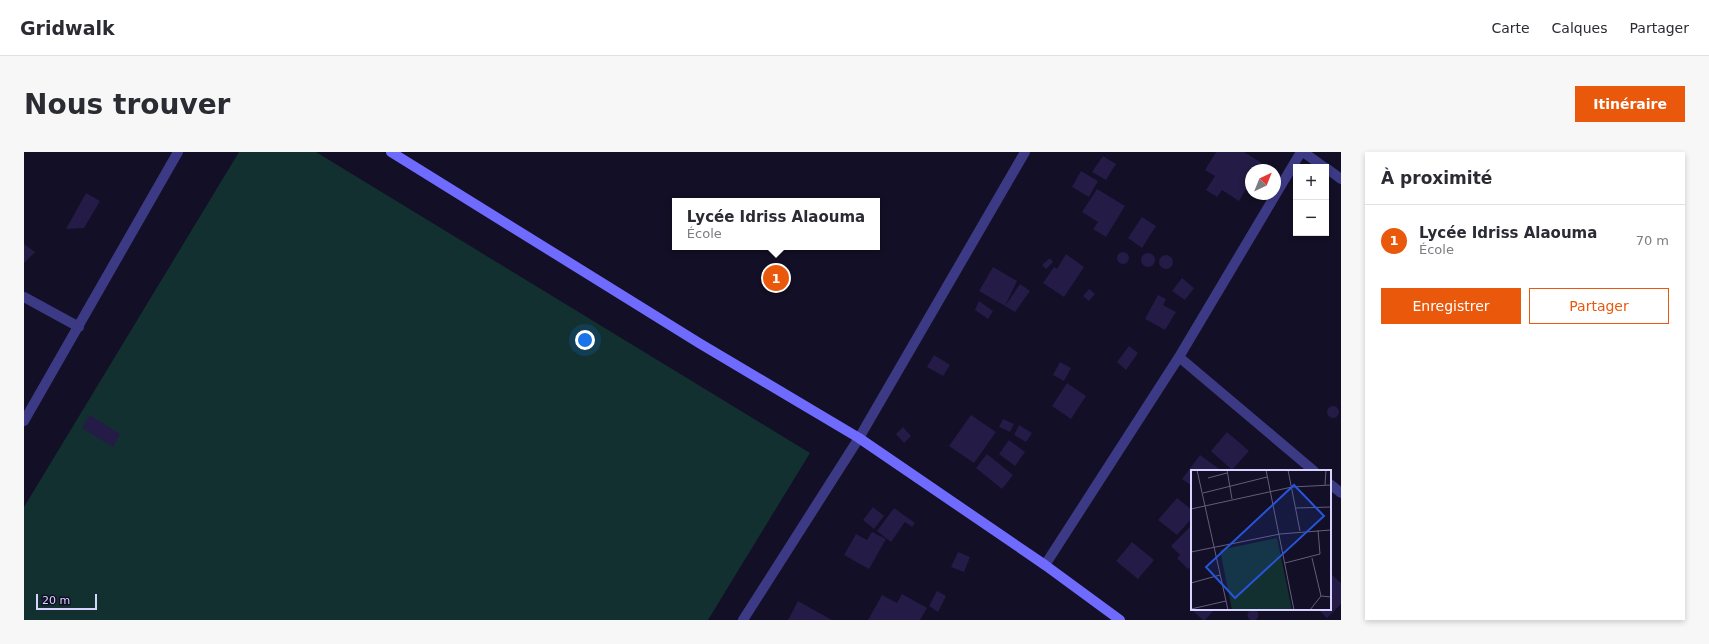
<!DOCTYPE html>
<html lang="fr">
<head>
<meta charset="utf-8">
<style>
	body { margin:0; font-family:"DejaVu Sans",sans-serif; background:#f7f7f7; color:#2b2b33 }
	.controls { position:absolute; right:12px; top:12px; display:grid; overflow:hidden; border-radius:0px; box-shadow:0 2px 6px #0003 }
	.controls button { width:36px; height:36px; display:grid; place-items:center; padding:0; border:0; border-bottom:1px solid #e1e1e2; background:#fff; color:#2b2b33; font:20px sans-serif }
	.compass { position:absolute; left:1221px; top:12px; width:36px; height:36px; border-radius:50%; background:#fff; box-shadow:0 2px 6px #0003; rotate:43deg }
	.scale { position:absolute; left:12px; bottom:10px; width:61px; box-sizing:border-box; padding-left:4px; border:2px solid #d9d4ff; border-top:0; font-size:11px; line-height:14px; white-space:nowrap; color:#d9d4ff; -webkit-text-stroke:3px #130f26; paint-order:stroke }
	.you { position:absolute; left:561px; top:188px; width:14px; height:14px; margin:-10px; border:3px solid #fff; border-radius:50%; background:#1a73e8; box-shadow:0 0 0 6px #1a73e833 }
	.badge { display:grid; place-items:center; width:26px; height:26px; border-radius:50%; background:#ea580c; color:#fff; font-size:13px; font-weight:700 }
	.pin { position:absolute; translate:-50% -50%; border:2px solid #fff; box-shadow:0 1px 4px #0006 }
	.popup { position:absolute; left:648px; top:46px; width:208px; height:52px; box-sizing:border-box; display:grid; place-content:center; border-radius:0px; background:#fff; filter:drop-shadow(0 1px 3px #0005); font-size:13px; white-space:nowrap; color:#7c7c81 }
	.popup b { font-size:15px; color:#2b2b33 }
	.popup::after { content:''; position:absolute; left:50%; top:100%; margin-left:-8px; border:8px solid transparent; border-top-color:#fff }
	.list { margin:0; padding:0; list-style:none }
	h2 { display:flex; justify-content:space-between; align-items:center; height:52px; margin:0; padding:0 16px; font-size:17px }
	h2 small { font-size:13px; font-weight:400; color:#7c7c81 }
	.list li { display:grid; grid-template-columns:26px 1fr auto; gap:12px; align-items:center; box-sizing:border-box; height:72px; padding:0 16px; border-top:1px solid #e1e1e2 }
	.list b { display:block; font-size:15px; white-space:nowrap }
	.list p { margin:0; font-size:13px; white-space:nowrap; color:#7c7c81 }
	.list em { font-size:13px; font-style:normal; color:#7c7c81 }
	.actions { display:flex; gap:8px; padding:12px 16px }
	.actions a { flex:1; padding:9px 0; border:1px solid #ea580c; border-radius:0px; text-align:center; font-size:14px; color:#ea580c }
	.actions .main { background:#ea580c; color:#fff }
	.map { position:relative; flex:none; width:1317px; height:468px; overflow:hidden; border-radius:0px }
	header { display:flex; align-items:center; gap:24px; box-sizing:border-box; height:56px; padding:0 20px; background:#fff; border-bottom:1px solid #e1e1e2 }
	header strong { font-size:19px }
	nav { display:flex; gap:22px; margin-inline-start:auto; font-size:14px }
	.intro { display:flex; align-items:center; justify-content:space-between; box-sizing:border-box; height:96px; padding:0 24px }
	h1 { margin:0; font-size:28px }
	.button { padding:10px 18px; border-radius:0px; background:#ea580c; color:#fff; font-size:14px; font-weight:700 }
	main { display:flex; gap:24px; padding:0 24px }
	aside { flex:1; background:#fff; border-radius:0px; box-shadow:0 2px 6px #0003 }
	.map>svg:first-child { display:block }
	.green { fill:#12302f }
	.building { fill:#241b47 }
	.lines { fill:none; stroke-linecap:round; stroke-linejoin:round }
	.street { stroke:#3d3a85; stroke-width:10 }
	.secondary { stroke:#6f6bff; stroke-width:10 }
	.inset-road { fill:none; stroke:#625e7d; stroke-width:1 }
	.view { fill:#2655da; fill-opacity:0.15; stroke:#2655da; stroke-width:2 }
	.inset-edge { fill:none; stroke:#d9d4ff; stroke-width:2 }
</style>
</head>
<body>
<header>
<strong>Gridwalk</strong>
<nav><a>Carte</a><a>Calques</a><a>Partager</a></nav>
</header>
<div class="intro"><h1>Nous trouver</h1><a class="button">Itinéraire</a></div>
<main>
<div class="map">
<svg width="1317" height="468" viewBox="0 0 1317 468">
	<rect width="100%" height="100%" fill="#130f26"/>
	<path class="green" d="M 215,0 L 292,0 L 786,301 L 684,468 L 0,468 L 0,355 Z"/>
	<path class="building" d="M 1192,0 L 1220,0 L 1238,11 L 1234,18 L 1227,18 L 1227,29 L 1215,49 L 1198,38 L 1193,45 L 1182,38 L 1191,24 L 1181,18 Z
		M 1079,4 L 1092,12 L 1082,28 L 1068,20 Z
		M 1057,19 L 1074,29 L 1065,45 L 1048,35 Z
		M 1073,37 L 1101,54 L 1082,85 L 1069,77 L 1074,70 L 1058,60 Z
		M 62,41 L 76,49 L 60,76 L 42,77 Z
		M 1118,65 L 1132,74 L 1118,96 L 1104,86 Z
		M 0,92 L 11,100 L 0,111 Z
		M1093 106a6 6 0 1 1 12 0a6 6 0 1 1-12 0Z
		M1117 108a7 7 0 1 1 14 0a7 7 0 1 1-14 0Z
		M 1042,102 L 1060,115 L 1040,145 L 1019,131 L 1030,115 L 1033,117 Z
		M1135 110a7 7 0 1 1 14 0a7 7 0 1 1-14 0Z
		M 1026,106 L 1029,110 L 1022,117 L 1018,113 Z
		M 969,115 L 993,129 L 981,154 L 955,139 Z
		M 1158,126 L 1170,136 L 1161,148 L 1148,139 Z
		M 996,132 L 1006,139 L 991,160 L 981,154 Z
		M 1065,137 L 1071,142 L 1065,149 L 1059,144 Z
		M 1134,143 L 1142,147 L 1139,153 L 1152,160 L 1141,178 L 1121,167 Z
		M 955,149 L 969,159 L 964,167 L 951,158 Z
		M 1105,194 L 1114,201 L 1102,218 L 1093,210 Z
		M 910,203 L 926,213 L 919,224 L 903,215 Z
		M 1036,210 L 1047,216 L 1040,229 L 1029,223 Z
		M 1043,231 L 1062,244 L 1047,267 L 1028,254 Z
		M1303 260a6 6 0 1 1 12 0a6 6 0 1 1-12 0Z
		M 66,263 L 96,282 L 89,295 L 58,276 Z
		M 947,263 L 972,280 L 950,311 L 925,294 Z
		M 979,267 L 990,272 L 986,280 L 975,275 Z
		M 995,273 L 1008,281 L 1002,290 L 990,283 Z
		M 879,275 L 887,284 L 880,291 L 872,282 Z
		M 1203,280 L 1225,299 L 1208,318 L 1187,299 Z
		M 985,288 L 1001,300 L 991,314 L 975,302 Z
		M 963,302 L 989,323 L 978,337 L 952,316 Z
		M 1176,303 L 1198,319 L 1168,319 L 1168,334 L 1158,327 Z
		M 1153,346 L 1168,358 L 1168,366 L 1153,383 L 1134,368 Z
		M 849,355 L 860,364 L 850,377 L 839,368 Z
		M 870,356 L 891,371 L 888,375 L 881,370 L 867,390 L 853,379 Z
		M 1168,373 L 1168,414 L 1164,417 L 1153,406 L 1156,403 L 1147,394 Z
		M 848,380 L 862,387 L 845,417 L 820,403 L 832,382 L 843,388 Z
		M 1108,390 L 1130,408 L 1114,427 L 1092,409 Z
		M 934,400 L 946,405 L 940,420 L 927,415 Z
		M 1306,421 L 1317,431 L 1317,452 L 1303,466 L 1294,457 L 1306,457 Z
		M 913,439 L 922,444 L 914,460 L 905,454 Z
		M 878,442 L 903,456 L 896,468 L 844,468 L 858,443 L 873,451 Z
		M 774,449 L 808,468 L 764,468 Z
		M 1172,457 L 1191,457 L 1181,468 L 1179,468 L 1170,460 Z
		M1223.5 463a5.5 5.5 0 1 1 11 0a5.5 5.5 0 1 1-11 0Z"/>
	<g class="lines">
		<path class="street" d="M 1279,0 L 1300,15
			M 1302,16 L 1317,27
			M 0,145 L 55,175
			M 1155,205 L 1290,319
			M 0,269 L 154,0
			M 1306,332 L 1317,341
			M 1021,413 L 1155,205 L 1277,0
			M 719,468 L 835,286 L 1001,0"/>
		<path class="secondary" d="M 367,0 L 675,191 L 835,286 L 1021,413 L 1096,468"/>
	</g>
	<g transform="translate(1167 318)">
		<rect width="140" height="140" fill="#130f26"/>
		<path d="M 86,68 L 101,140 L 41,140 L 29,80 Z" fill="#12302f"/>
		<path class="inset-road" d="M 6,0 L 37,140M 36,0 L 41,29M 75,0 L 103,140M 97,0 L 109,61M 17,8 L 36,3M 134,15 L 135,0M 12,23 L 76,7M 105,38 L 140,37M 0,39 L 101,17 L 140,15M 0,82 L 89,64 L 140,60M 121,88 L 130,126M 94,93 L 129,84 L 127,60M 0,113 L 29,105M 0,139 L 35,131M 119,140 L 130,126 L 140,127"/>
		<path class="view" d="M 103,15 L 133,46 L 44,128 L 15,97 Z"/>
		<rect width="140" height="140" class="inset-edge"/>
	</g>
</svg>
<div class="controls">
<button>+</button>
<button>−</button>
</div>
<svg class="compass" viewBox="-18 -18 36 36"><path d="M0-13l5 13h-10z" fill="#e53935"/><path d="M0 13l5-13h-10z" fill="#7c7c81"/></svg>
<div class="scale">20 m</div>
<div class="you"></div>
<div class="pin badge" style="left:752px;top:126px">1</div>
<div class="popup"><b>Lycée Idriss Alaouma</b>École</div>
</div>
<aside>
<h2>À proximité<small></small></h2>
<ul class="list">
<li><span class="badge">1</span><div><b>Lycée Idriss Alaouma</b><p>École</p></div><em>70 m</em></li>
</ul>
<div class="actions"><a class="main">Enregistrer</a><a>Partager</a></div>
</aside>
</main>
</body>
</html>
